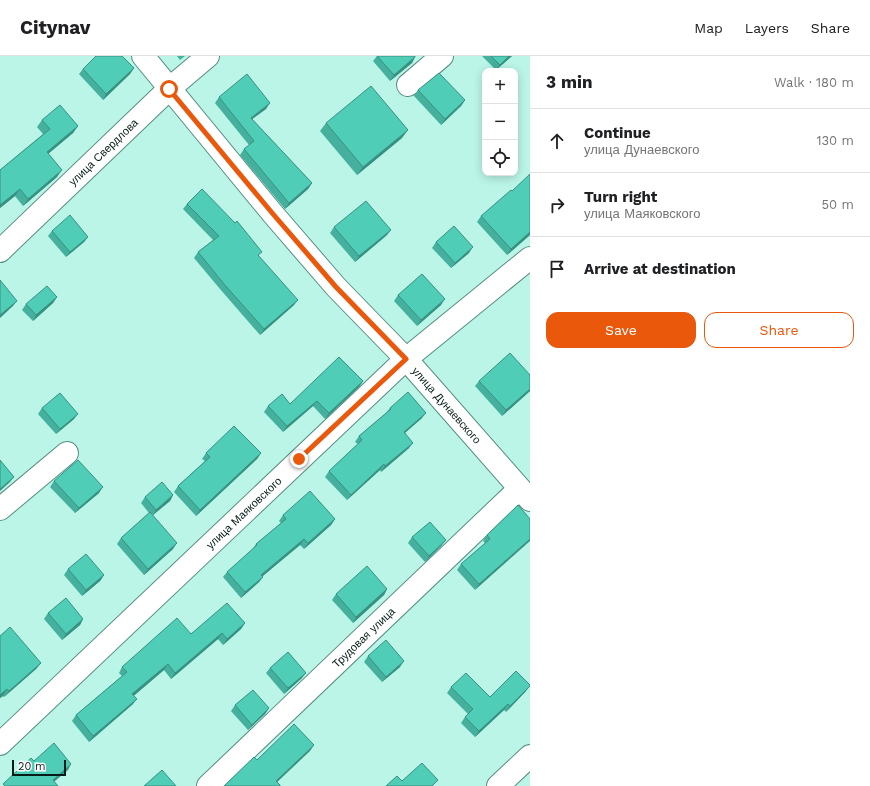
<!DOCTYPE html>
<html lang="en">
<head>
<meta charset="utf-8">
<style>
	body { margin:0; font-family:"Work Sans",sans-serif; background:#f2f2f2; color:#202124 }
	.controls { position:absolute; right:12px; top:12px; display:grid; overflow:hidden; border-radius:8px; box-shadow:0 2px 10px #0003 }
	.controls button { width:36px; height:36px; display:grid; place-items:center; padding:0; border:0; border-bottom:1px solid #e0e0e0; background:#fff; color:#202124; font:20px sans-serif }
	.scale { position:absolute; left:12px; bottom:10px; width:54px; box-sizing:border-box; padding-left:4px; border:2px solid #051c18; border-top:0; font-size:11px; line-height:14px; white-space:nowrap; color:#051c18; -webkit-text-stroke:3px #fff; paint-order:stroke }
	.stop { position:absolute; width:12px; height:12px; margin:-9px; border:3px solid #ea580c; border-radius:50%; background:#fff }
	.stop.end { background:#ea580c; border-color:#fff; box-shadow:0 1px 4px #0008 }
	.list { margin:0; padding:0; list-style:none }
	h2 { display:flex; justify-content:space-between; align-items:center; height:52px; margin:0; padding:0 16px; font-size:17px }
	h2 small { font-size:13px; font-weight:400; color:#757577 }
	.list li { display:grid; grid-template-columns:26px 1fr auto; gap:12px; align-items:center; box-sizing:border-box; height:64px; padding:0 16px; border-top:1px solid #e0e0e0 }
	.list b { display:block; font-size:15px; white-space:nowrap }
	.list p { margin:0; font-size:13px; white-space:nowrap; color:#757577 }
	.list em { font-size:13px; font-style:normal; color:#757577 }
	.actions { display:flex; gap:8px; padding:12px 16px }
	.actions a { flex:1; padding:9px 0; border:1px solid #ea580c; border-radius:12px; text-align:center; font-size:14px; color:#ea580c }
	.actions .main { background:#ea580c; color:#fff }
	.icon { flex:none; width:22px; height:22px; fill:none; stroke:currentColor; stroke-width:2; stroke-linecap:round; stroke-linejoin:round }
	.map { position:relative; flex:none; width:530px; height:730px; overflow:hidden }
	header { display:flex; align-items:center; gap:24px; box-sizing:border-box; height:56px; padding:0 20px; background:#fff; border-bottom:1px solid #e0e0e0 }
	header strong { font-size:19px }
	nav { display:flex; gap:22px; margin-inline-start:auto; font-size:14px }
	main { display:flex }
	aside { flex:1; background:#fff }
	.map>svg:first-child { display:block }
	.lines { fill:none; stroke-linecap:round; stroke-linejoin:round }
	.minor-casing { stroke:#568d82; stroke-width:24 }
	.minor { stroke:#fff; stroke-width:22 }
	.wall { fill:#45b09d }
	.shaded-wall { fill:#389080 }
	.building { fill:#50cdb7; stroke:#389080 }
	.route { stroke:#ea580c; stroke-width:5 }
	.labels { text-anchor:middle; stroke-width:3.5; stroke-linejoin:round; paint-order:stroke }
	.street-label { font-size:11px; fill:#051c18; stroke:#fff }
</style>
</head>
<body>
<header>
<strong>Citynav</strong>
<nav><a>Map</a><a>Layers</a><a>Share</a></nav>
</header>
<main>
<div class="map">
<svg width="530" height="730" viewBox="0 0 530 730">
	<rect width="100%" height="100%" fill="#bbf5e8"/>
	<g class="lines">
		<defs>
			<g id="minor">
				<path id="s1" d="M 143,0 L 273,158 L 336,231 L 406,303 L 530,444"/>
				<path d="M 408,29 L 442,0"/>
				<path id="s2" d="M 0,195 L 169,33 L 208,0"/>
				<path d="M 0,453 L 67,397"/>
				<path id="s3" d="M 0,688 L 406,303 L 530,202"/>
				<path id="s4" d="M 208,730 L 519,433"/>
				<path d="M 498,730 L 530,700"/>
			</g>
		</defs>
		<use href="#minor" class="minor-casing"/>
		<use href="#minor" class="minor"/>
	</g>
	<path class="wall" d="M 177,0 L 185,0 L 180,4 Z
		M 377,0 L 415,0 L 412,7 L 390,25 L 373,5 Z
		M 482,0 L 512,0 L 496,14 Z
		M 134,12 L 130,18 L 103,44 L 79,18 L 83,13 Z
		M 418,34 L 465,44 L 461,50 L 441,69 L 414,40 Z
		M 219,41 L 266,53 L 252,63 L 312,127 L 308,133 L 285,153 L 240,99 L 244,93 L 249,89 L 215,47 Z
		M 42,64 L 78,70 L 73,77 L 48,98 L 57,121 L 23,150 L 15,140 L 0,152 L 0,114 L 43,78 L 37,71 Z
		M 326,67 L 402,82 L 357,119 L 320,75 Z
		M 187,148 L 259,201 L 294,249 L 260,279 L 220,233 L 194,202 L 198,196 L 213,184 L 183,153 Z
		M 481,160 L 530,179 L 507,199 L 477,166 Z
		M 334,171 L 387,179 L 355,206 L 330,177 Z
		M 52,175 L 88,181 L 84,186 L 66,201 L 48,180 Z
		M 436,186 L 469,197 L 451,212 L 432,192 Z
		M 398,239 L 441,249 L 417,270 L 394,245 Z
		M 57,241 L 53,247 L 33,265 L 22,254 L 26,248 Z
		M 363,325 L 359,331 L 325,363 L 313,350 L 283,376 L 264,356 L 268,350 L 290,348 Z
		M 479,325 L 530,335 L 502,360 L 475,330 Z
		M 42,352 L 74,363 L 56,378 L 38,358 Z
		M 390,352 L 422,362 L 405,377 L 409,392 L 381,416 L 380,414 L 347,444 L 325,421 L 329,415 L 358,388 L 355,386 L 359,380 L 386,357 Z
		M 206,397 L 261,397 L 257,403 L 196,460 L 174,436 L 178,430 L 205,405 L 202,403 Z
		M 54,425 L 99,437 L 75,457 L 50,431 Z
		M 173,439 L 170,445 L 152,459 L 173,493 L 144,519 L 117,488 L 121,482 L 149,457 L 141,447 L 145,441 Z
		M 283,459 L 335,463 L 331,469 L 304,493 L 300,489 L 262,520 L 263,521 L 259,526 L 241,542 L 223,521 L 227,516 L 252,494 L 256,488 L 281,467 L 279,465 Z
		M 530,463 L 475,534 L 457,514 L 461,508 L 485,487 L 483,485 L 487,479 Z
		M 412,481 L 442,489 L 425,506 L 408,487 Z
		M 68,513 L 104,519 L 100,525 L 82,540 L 64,519 Z
		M 387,533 L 384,539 L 353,567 L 332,544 L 336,538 Z
		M 48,557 L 83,563 L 80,569 L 62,584 L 44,563 Z
		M 245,567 L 241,573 L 223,589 L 218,583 L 171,623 L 164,614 L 134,639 L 133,648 L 89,686 L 72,665 L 76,659 L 122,620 L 119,617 L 122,611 L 191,578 Z
		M 0,580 L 41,607 L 36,613 L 4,641 L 3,640 L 0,642 Z
		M 368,600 L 400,611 L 382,626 L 364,606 Z
		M 270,612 L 302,622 L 284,638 L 266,617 Z
		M 451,631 L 490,641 L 526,635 L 506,656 L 504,654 L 475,681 L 461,667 L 465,661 L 468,658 L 447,637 Z
		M 235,649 L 269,652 L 265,658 L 248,674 L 231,655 Z"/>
	<path class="shaded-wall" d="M 509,0 L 512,0 L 496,14 L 500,9 Z
		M 415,1 L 412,7 L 390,25 L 394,19 Z
		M 134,12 L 130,18 L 103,44 L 106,38 Z
		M 465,44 L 461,50 L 441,69 L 445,63 Z
		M 270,47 L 266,53 L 247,67 L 251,62 Z
		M 78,70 L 73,77 L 42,103 L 47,96 Z
		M 408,74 L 402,82 L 357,119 L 363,111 Z
		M 62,114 L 57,121 L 23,150 L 28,143 Z
		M 312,127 L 308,133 L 285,153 L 289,147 Z
		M 20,133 L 15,140 L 0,152 L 0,149 Z
		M 391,174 L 387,179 L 355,206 L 359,200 Z
		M 530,176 L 530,179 L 507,199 L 511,193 Z
		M 88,181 L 84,186 L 66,201 L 70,196 Z
		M 473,191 L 469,197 L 451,212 L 455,207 Z
		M 57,241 L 53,247 L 33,265 L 36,259 Z
		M 445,243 L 441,249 L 417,270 L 421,264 Z
		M 298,244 L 294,249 L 260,279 L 264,273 Z
		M 17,245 L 13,250 L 0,262 L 0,259 Z
		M 363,325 L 359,331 L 325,363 L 329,357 Z
		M 530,333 L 530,335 L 502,360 L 506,354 Z
		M 317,345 L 313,350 L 283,376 L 287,370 Z
		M 426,357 L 422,362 L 400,381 L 404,376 Z
		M 78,358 L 74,363 L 56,378 L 60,373 Z
		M 413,387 L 409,392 L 381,416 L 385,410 Z
		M 261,397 L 257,403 L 196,460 L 200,454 Z
		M 384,408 L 380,414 L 347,444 L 351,439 Z
		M 14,421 L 10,426 L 0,435 L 0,433 Z
		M 103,431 L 99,437 L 75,457 L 79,452 Z
		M 173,439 L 170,445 L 152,460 L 156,454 Z
		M 335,463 L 331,469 L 304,493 L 308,487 Z
		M 304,483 L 300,489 L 257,525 L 261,519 Z
		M 530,483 L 530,485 L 475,534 L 479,528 Z
		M 446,484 L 442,489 L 425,506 L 429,500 Z
		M 177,487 L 173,493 L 144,519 L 148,513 Z
		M 104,519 L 100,525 L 82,540 L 86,534 Z
		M 263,521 L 259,526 L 241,542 L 245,536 Z
		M 387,533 L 384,539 L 353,567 L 356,561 Z
		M 83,563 L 80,569 L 62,584 L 66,578 Z
		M 245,567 L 241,573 L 223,589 L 227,583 Z
		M 222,577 L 218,583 L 171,623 L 175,617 Z
		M 404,605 L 400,611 L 382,626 L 386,621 Z
		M 41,607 L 36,613 L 4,641 L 9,635 Z
		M 168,608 L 164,614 L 129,644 L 132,638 Z
		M 306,617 L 302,622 L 284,638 L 288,632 Z
		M 530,630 L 526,635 L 506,656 L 510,650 Z
		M 7,633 L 3,640 L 0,642 L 0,639 Z
		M 137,643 L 133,648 L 89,686 L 93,680 Z
		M 508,648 L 504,654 L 475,681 L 479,675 Z
		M 269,652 L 265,658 L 248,674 L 252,669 Z
		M 314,689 L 310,695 L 273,730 L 276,725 Z
		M 71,708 L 68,714 L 49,730 L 53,724 Z"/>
	<path class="building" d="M 96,0 L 122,0 L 134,12 L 106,38 L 83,13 Z
		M 377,0 L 415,0 L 415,1 L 394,19 Z
		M 491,0 L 509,0 L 500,9 Z
		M 439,17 L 465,44 L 445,63 L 418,34 Z
		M 247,18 L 270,47 L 251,62 L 312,127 L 289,147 L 244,93 L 254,85 L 219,41 Z
		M 371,30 L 408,74 L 363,111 L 326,67 Z
		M 60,49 L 78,70 L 47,96 L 62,114 L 28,143 L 20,133 L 0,149 L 0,114 L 50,73 L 42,64 Z
		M 530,118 L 530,176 L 511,193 L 481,160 L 511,134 L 512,135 Z
		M 202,133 L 235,167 L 237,165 L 262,196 L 258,199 L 298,244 L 264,273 L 224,228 L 198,196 L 219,180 L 187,148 Z
		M 366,145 L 391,174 L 359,200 L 334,171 Z
		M 70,159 L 88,181 L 70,196 L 52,175 Z
		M 454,170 L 473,191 L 455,207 L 436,186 Z
		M 422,218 L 445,243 L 421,264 L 398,239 Z
		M 0,224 L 17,245 L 0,259 Z
		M 47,230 L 57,241 L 36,259 L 26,248 Z
		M 510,297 L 530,319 L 530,333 L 506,354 L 479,325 Z
		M 339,301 L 363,325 L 329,357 L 317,345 L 287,370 L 268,350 L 282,338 L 290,348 Z
		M 408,336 L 426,357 L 404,376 L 413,387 L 385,410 L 384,408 L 351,439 L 329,415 L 362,384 L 359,380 L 391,353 L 390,352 Z
		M 60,337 L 78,358 L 60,373 L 42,352 Z
		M 234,370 L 261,397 L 200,454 L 178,430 L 210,401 L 206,397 Z
		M 0,404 L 14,421 L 0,433 Z
		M 78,404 L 103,431 L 79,452 L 54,425 Z
		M 162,426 L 173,439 L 156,454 L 145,441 Z
		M 310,435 L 335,463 L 308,487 L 304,483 L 261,519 L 263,521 L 245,536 L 227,516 L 257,489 L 256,488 L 286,463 L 283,459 Z
		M 518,449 L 530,463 L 530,483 L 479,528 L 461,508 L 490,483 L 487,479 Z
		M 150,456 L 177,487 L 148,513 L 121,482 Z
		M 430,466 L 446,484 L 429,500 L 412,481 Z
		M 86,498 L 104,519 L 86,534 L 68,513 Z
		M 367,510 L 387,533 L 356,561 L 336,538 Z
		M 66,542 L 83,563 L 66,578 L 48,557 Z
		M 227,547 L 245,567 L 227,583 L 222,577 L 175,617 L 168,608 L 132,638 L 137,643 L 93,680 L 76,659 L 127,616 L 122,611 L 177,562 L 191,578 Z
		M 10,571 L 41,607 L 9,635 L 7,633 L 0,639 L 0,580 Z
		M 386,584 L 404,605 L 386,621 L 368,600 Z
		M 288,596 L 306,617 L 288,632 L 270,612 Z
		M 516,615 L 530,629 L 530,630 L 510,650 L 508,648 L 479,675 L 465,661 L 473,653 L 451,631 L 466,617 L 490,641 Z
		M 253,634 L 269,652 L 252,669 L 235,649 Z
		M 294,668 L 314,689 L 276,725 L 280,729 L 280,730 L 224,730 L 254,701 L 257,704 Z
		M 54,687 L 71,708 L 53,724 L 58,730 L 5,730 L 3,728 L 31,702 L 34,705 Z
		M 422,707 L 438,724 L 432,730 L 386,730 L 397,720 L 402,725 Z
		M 162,714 L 176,730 L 144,730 Z"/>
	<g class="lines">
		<path class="route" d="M 169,33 L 273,158 L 336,231 L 406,303 L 299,403"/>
	</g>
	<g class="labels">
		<g class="street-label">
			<text dy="4" stroke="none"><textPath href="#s2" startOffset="143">улица Свердлова</textPath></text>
			<text dy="4" stroke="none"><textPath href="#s1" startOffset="463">улица Дунаевского</textPath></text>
			<text dy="4" stroke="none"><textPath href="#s3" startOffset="336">улица Маяковского</textPath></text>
			<text dy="4" stroke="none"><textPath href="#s4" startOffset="215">Трудовая улица</textPath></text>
		</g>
	</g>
</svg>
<div class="controls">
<button>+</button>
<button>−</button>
<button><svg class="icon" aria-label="locate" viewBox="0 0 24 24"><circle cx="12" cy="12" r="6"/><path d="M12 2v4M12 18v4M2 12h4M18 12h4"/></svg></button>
</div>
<div class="scale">20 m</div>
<div class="stop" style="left:169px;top:33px"></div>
<div class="stop end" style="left:299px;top:403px"></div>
</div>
<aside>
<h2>3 min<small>Walk · 180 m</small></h2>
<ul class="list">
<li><svg class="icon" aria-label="ahead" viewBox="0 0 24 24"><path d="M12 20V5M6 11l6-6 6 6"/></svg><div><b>Continue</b><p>улица Дунаевского</p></div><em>130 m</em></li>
<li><svg class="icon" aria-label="right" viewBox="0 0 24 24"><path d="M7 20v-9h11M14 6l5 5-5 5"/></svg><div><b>Turn right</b><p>улица Маяковского</p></div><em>50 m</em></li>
<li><svg class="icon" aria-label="arrive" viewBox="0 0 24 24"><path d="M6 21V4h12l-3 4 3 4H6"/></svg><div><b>Arrive at destination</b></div></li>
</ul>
<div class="actions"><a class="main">Save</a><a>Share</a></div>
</aside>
</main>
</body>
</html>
